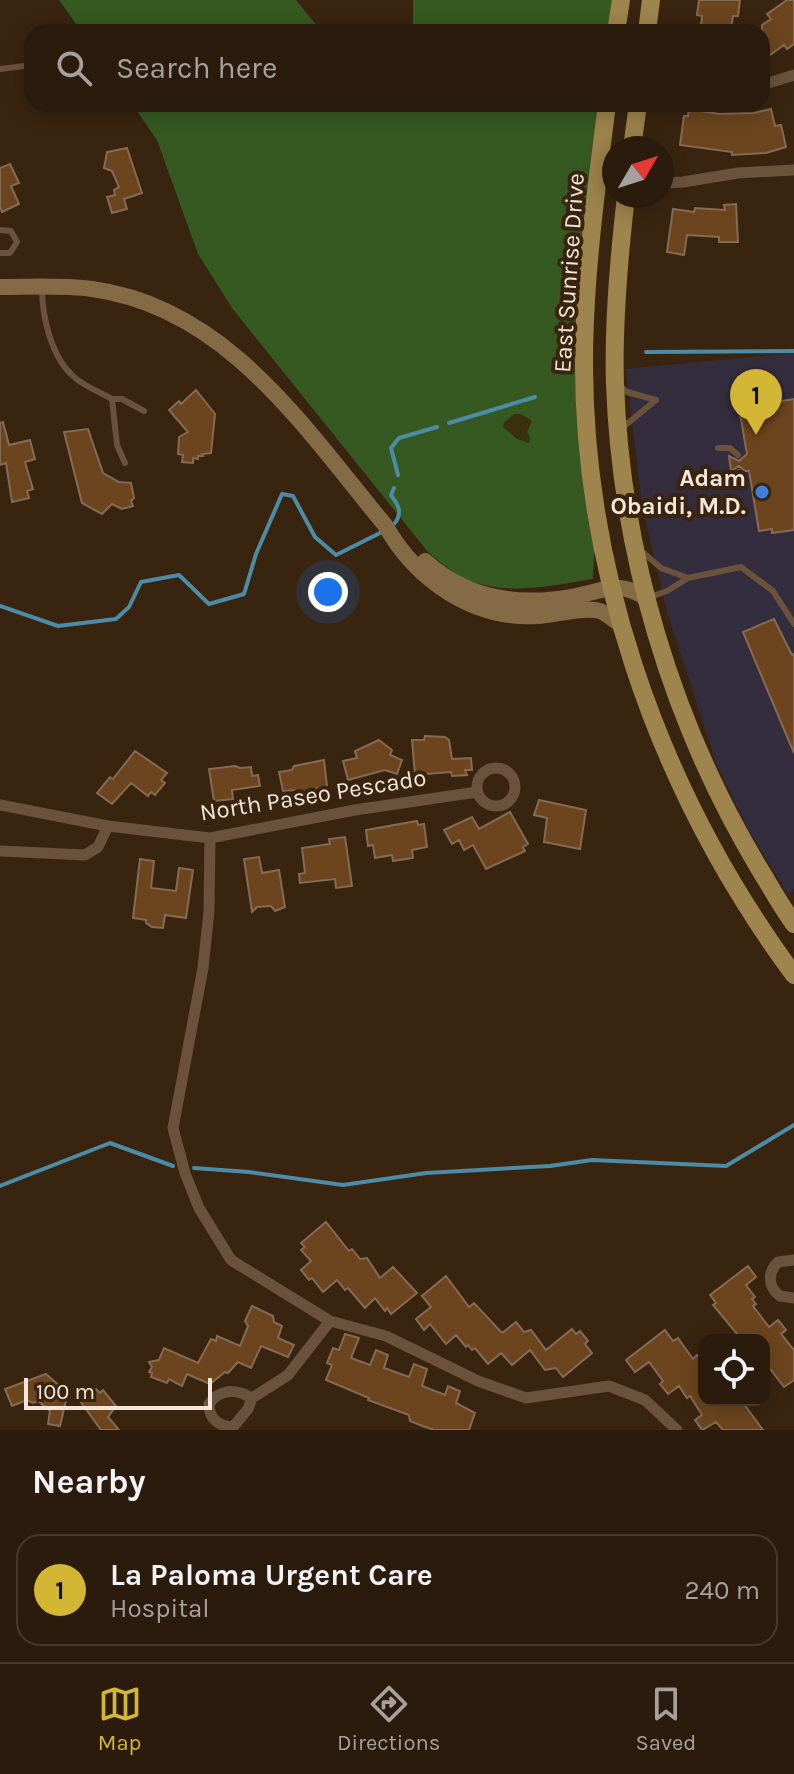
<!DOCTYPE html>
<html lang="en">
<head>
<meta charset="utf-8">
<style>
	body { margin:0; font-family:Karla,sans-serif; background:#332415; color:#f1f3f6 }
	.controls { position:absolute; right:24px; bottom:24px; display:grid; overflow:hidden; border-radius:16px; box-shadow:0 4px 20px #0003 }
	.controls button { width:72px; height:72px; display:grid; place-items:center; padding:0; border:0; border-bottom:2px solid #47392d; background:#2b1b0c; color:#f1f3f6; font:40px sans-serif }
	.compass { position:absolute; left:602px; top:136px; width:72px; height:72px; border-radius:50%; background:#2b1b0c; box-shadow:0 4px 20px #0003; rotate:51deg }
	.scale { position:absolute; left:24px; bottom:20px; width:188px; box-sizing:border-box; padding-left:8px; border:4px solid #f4e6da; border-top:0; font-size:22px; line-height:28px; white-space:nowrap; color:#f4e6da; -webkit-text-stroke:6px #392410; paint-order:stroke }
	.you { position:absolute; left:328px; top:592px; width:28px; height:28px; margin:-20px; border:6px solid #fff; border-radius:50%; background:#1a73e8; box-shadow:0 0 0 12px #1a73e833 }
	.badge { display:grid; place-items:center; width:52px; height:52px; border-radius:50%; background:#d4b635; color:#111; font-size:26px; font-weight:700 }
	.pin { position:absolute; translate:-50% -66px; filter:drop-shadow(0 2px 4px #0008) }
	.pin::after { content:''; position:absolute; top:42px; width:28px; height:24px; background:inherit; clip-path:polygon(0 0,100% 0,50% 100%) }
	.list { margin:0; padding:0; list-style:none }
	h2 { display:flex; justify-content:space-between; align-items:center; height:104px; margin:0; padding:0 32px; font-size:34px }
	h2 small { font-size:26px; font-weight:400; color:#a6a19d }
	.list li { display:grid; grid-template-columns:52px 1fr auto; gap:24px; align-items:center; box-sizing:border-box; height:112px; margin:0 16px 16px; padding:0 16px; border:2px solid #47392d; border-radius:24px }
	.list b { display:block; font-size:30px; white-space:nowrap }
	.list p { margin:0; font-size:26px; white-space:nowrap; color:#a6a19d }
	.list em { font-size:26px; font-style:normal; color:#a6a19d }
	.icon { flex:none; width:44px; height:44px; fill:none; stroke:currentColor; stroke-width:2; stroke-linecap:round; stroke-linejoin:round }
	.map { position:relative; flex:none; width:794px; height:1430px; overflow:hidden }
	.search { position:absolute; background:#2b1b0c; box-shadow:0 4px 20px #0003; left:24px; right:24px; top:24px; height:88px; display:flex; align-items:center; gap:20px; box-sizing:border-box; padding:0 28px; border-radius:24px; color:#a6a19d; font-size:30px }
	.sheet { height:232px; background:#2b1b0c }
	nav { display:flex; justify-content:space-around; align-items:center; box-sizing:border-box; height:112px; border-top:2px solid #47392d; background:#2b1b0c; font-size:22px; color:#a6a19d }
	nav a { display:grid; justify-items:center; gap:4px }
	nav .on { color:#d4b635 }
	.map>svg:first-child { display:block }
	.commercial { fill:#342d3d }
	.green { fill:#365921 }
	.sand { fill:#393010 }
	.lines { fill:none; stroke-linecap:round; stroke-linejoin:round }
	.stream { stroke:#4c8ca6; stroke-width:4 }
	.building { fill:#6c451e; stroke:#846b56; stroke-width:2 }
	.lane { stroke:#6a523d; stroke-width:6 }
	.street { stroke:#6a523d; stroke-width:11 }
	.secondary { stroke:#846b45; stroke-width:16 }
	.primary { stroke:#9e844d; stroke-width:18 }
	.shop-dot { fill:#3f7fe0; stroke:#392410; stroke-width:3 }
	.labels { text-anchor:middle; stroke-width:8; stroke-linejoin:round; paint-order:stroke }
	.street-label { font-size:24px; fill:#f4e6da; stroke:#392410 }
	.poi-label { font-size:24px; font-weight:bold; fill:#f4e6da; stroke:#392410; text-anchor:end }
</style>
</head>
<body>
<div class="map">
<svg width="794" height="1430" viewBox="0 0 794 1430">
	<rect width="100%" height="100%" fill="#392410"/>
	<path class="commercial" d="M 794,353 L 794,888 L 788,895 L 749,831 L 716,763 L 668,615 L 642,506 L 626,369 Z"/>
	<path class="green" d="M 59,0 L 296,0 L 322,32 L 82,32 Z
		M 413,0 L 621,0 L 616,32 L 413,32 Z
		M 132,104 L 607,104 L 590,243 L 596,507 L 593,579 C 548,586 500,598 458,575 C 448,569 438,560 428,552 L 232,308 L 198,254 L 157,140 Z"/>
	<path class="sand" d="M 515,414 L 521,414 L 532,421 L 527,432 L 530,438 L 529,443 L 517,439 L 503,427 L 504,422 Z"/>
	<g class="lines">
		<path class="stream" d="M 646,352 L 794,351
			M 449,423 L 535,397
			M 398,475 L 391,448 L 399,438 L 437,427
			M 394,488 L 391,495 C 398,505 403,511 395,523
			M 0,606 L 58,626 L 116,619 L 129,607 L 141,582 L 179,575 L 209,604 L 244,594 L 256,554 L 282,494 L 293,496 L 315,537 L 336,555 L 382,532
			M 194,1168 L 249,1172 L 343,1185 L 426,1173 L 550,1166 L 592,1160 L 726,1166 L 794,1125
			M 0,1186 L 110,1143 L 173,1166"/>
	</g>
	<path class="building" d="M 699,0 L 740,0 L 738,16 L 733,16 L 731,28 L 701,26 L 702,16 L 697,15 Z
		M 787,0 L 794,0 L 794,44 L 787,49 L 784,45 L 766,58 L 762,53 L 762,25 L 771,19 L 767,14 Z
		M 689,109 L 719,114 L 754,113 L 771,109 L 775,126 L 781,125 L 786,147 L 766,153 L 732,155 L 732,152 L 680,145 L 684,116 L 688,116 Z
		M 127,148 L 142,193 L 124,199 L 127,209 L 112,213 L 107,197 L 115,195 L 114,190 L 119,187 L 112,171 L 104,168 L 107,152 Z
		M 10,164 L 19,183 L 11,186 L 19,204 L 2,212 L 0,206 L 0,168 Z
		M 736,204 L 738,242 L 719,242 L 719,237 L 687,235 L 684,255 L 667,252 L 673,209 L 694,212 L 695,208 L 725,210 L 724,205 Z
		M 196,390 L 215,414 L 211,453 L 202,454 L 203,456 L 198,456 L 198,459 L 193,458 L 193,463 L 182,462 L 183,455 L 178,454 L 179,437 L 188,432 L 169,410 L 179,401 L 181,404 Z
		M 794,399 L 794,530 L 772,533 L 772,529 L 759,531 L 749,471 L 745,471 L 739,466 L 731,471 L 729,456 L 739,461 L 747,454 L 739,408 Z
		M 3,422 L 9,445 L 30,440 L 35,459 L 25,462 L 33,489 L 27,491 L 29,498 L 12,502 L 6,463 L 0,465 L 0,423 Z
		M 88,429 L 103,473 L 119,482 L 131,483 L 134,498 L 131,501 L 133,506 L 122,509 L 112,504 L 102,514 L 82,503 L 64,432 Z
		M 774,619 L 792,655 L 794,654 L 794,753 L 743,632 Z
		M 425,736 L 445,737 L 449,740 L 452,759 L 471,758 L 472,770 L 465,770 L 467,775 L 452,776 L 451,772 L 415,775 L 412,740 L 424,740 Z
		M 379,740 L 392,750 L 390,755 L 402,760 L 397,774 L 385,770 L 348,780 L 343,761 L 357,758 L 355,751 Z
		M 135,751 L 167,773 L 161,780 L 165,783 L 155,795 L 151,792 L 148,796 L 131,783 L 112,804 L 97,793 L 110,777 L 113,779 Z
		M 324,760 L 327,786 L 314,789 L 315,794 L 297,799 L 295,790 L 283,791 L 279,772 L 292,770 L 294,766 Z
		M 235,766 L 240,768 L 251,767 L 252,776 L 258,775 L 260,786 L 232,790 L 233,799 L 214,801 L 209,769 Z
		M 539,800 L 586,810 L 580,849 L 544,842 L 547,818 L 534,815 Z
		M 510,812 L 528,844 L 523,847 L 525,851 L 486,869 L 473,845 L 464,850 L 459,840 L 452,844 L 444,830 L 472,817 L 479,829 Z
		M 417,821 L 418,825 L 424,824 L 427,847 L 412,850 L 413,858 L 393,861 L 392,855 L 375,858 L 373,845 L 368,846 L 366,830 Z
		M 345,837 L 352,886 L 336,888 L 335,879 L 300,883 L 299,874 L 305,873 L 302,848 L 330,844 L 329,839 Z
		M 259,857 L 262,873 L 279,870 L 285,907 L 275,911 L 271,906 L 257,907 L 252,912 L 244,859 Z
		M 140,859 L 154,861 L 151,888 L 176,891 L 179,868 L 193,870 L 186,918 L 165,915 L 163,928 L 152,927 L 146,923 L 146,920 L 133,918 Z
		M 326,1222 L 349,1251 L 352,1249 L 360,1259 L 367,1258 L 380,1278 L 393,1267 L 417,1293 L 391,1314 L 387,1308 L 385,1311 L 375,1298 L 365,1308 L 348,1288 L 345,1290 L 337,1280 L 323,1292 L 312,1278 L 309,1280 L 301,1270 L 311,1261 L 301,1250 L 305,1247 L 301,1243 Z
		M 748,1266 L 756,1277 L 746,1285 L 755,1297 L 752,1299 L 756,1304 L 753,1306 L 769,1327 L 778,1320 L 786,1330 L 781,1334 L 794,1350 L 794,1380 L 784,1387 L 764,1361 L 764,1340 L 742,1340 L 713,1305 L 716,1303 L 710,1295 Z
		M 446,1276 L 469,1307 L 474,1303 L 502,1333 L 516,1322 L 524,1332 L 531,1330 L 546,1350 L 572,1329 L 576,1334 L 580,1331 L 588,1341 L 585,1344 L 592,1353 L 563,1377 L 556,1368 L 545,1370 L 530,1350 L 512,1365 L 501,1353 L 488,1364 L 475,1348 L 472,1350 L 468,1345 L 466,1347 L 456,1335 L 446,1344 L 430,1324 L 424,1330 L 416,1319 L 431,1307 L 422,1296 Z
		M 252,1306 L 273,1316 L 274,1322 L 282,1326 L 278,1338 L 294,1345 L 288,1357 L 261,1346 L 251,1368 L 238,1362 L 228,1373 L 225,1372 L 210,1384 L 187,1374 L 182,1386 L 169,1379 L 167,1383 L 151,1377 L 152,1373 L 149,1372 L 152,1367 L 149,1362 L 159,1360 L 164,1348 L 198,1363 L 211,1339 L 216,1341 L 217,1336 L 240,1346 L 248,1326 L 245,1321 Z
		M 665,1330 L 673,1341 L 678,1338 L 693,1359 L 697,1355 L 704,1364 L 704,1400 L 741,1400 L 763,1430 L 723,1430 L 716,1422 L 702,1430 L 695,1420 L 702,1415 L 690,1396 L 687,1398 L 679,1386 L 668,1394 L 660,1384 L 663,1381 L 649,1362 L 635,1372 L 626,1360 Z
		M 345,1334 L 359,1338 L 351,1358 L 370,1365 L 376,1350 L 388,1355 L 384,1368 L 409,1377 L 414,1364 L 427,1369 L 422,1386 L 445,1395 L 448,1386 L 460,1391 L 456,1403 L 475,1413 L 469,1430 L 434,1430 L 420,1425 L 410,1421 L 409,1415 L 368,1400 L 369,1398 L 326,1380 L 332,1365 L 327,1363 L 333,1348 L 339,1350 Z
		M 46,1374 L 62,1388 L 58,1393 L 66,1400 L 60,1426 L 48,1424 L 50,1411 L 38,1401 L 33,1403 L 27,1400 L 12,1406 L 5,1389 Z
		M 96,1389 L 100,1393 L 103,1390 L 116,1406 L 108,1417 L 119,1430 L 101,1430 L 80,1401 Z"/>
	<g class="lines">
		<path class="lane" d="M 0,69 L 32,65
			M 0,230 L 11,231 L 17,242 L 10,253 L 0,253
			M 42,287 C 42,317 51,356 73,376 C 83,386 100,392 112,399 L 117,445 L 125,463
			M 619,386 L 627,392 L 656,400
			M 112,399 L 122,399 L 144,411
			M 622,428 L 656,400
			M 718,448 L 730,448 L 738,455
			M 728,481 L 739,472
			M 640,550 L 661,568 L 688,578
			M 650,597 L 667,591 L 688,578 L 741,567 L 773,591 L 794,624"/>
		<path class="street" d="M 762,85 L 794,75
			M 662,183 L 683,182 L 738,173 L 794,170
			M477 787a19 19 0 1 1 38 0a19 19 0 1 1-38 0Z
			M 0,805 L 108,826 L 210,838 L 355,810 L 477,792
			M 210,838 L 209,911 L 203,968 L 173,1128 L 185,1173 L 199,1208 L 231,1260 L 330,1321 L 386,1336 L 478,1381 L 526,1398 L 609,1386 L 645,1400 L 677,1430
			M 0,851 L 85,855 L 98,847 L 108,826
			M 794,1260 L 778,1262 C 767,1273 768,1287 780,1296 L 794,1298
			M 252,1398 C 236,1389 220,1388 209,1404 C 209,1419 218,1426 233,1427 L 248,1409 L 252,1398 L 288,1375 L 330,1321"/>
		<path class="secondary" d="M 0,287 C 30,287 62,285 92,289 C 227,307 305,429 385,525 C 416,580 473,620 538,616 C 555,615 585,606 600,611 C 607,614 614,620 621,625
			M 425,561 C 468,600 520,607 576,596 C 606,590 618,580 646,598"/>
		<path class="primary" d="M 616,32 L 621,0
			M 647,32 L 651,0
			M 607,104 C 598,176 588,248 585,320 C 574,554 656,788 794,975
			M 632,148 L 638,104
			M 626,196 C 619,257 613,322 615,384 C 621,553 672,723 759,868 C 770,886 781,906 794,924"/>
	</g>
	<circle class="shop-dot" cx="762" cy="492" r="8"/>
	<g class="labels">
		<g class="street-label">
			<text transform="translate(569 273) rotate(-86)" y="8">East Sunrise Drive</text>
			<text transform="translate(313 795) rotate(-9)" y="8">North Paseo Pescado</text>
		</g>
		<g class="poi-label">
			<text x="746" y="486">Adam<tspan x="746" dy="28">Obaidi, M.D.</tspan></text>
		</g>
	</g>
</svg>
<div class="controls">
<button><svg class="icon" aria-label="locate" viewBox="0 0 24 24"><circle cx="12" cy="12" r="6"/><path d="M12 2v4M12 18v4M2 12h4M18 12h4"/></svg></button>
</div>
<svg class="compass" viewBox="-18 -18 36 36"><path d="M0-13l5 13h-10z" fill="#e53935"/><path d="M0 13l5-13h-10z" fill="#a6a19d"/></svg>
<div class="scale">100 m</div>
<div class="you"></div>
<div class="pin badge" style="left:756px;top:435px">1</div>
<div class="search"><svg class="icon" aria-label="search" viewBox="0 0 24 24"><circle cx="10" cy="10" r="6"/><path d="M15 15l6 6"/></svg>Search here</div>
</div>
<section class="sheet">
<h2>Nearby<small></small></h2>
<ul class="list">
<li><span class="badge">1</span><div><b>La Paloma Urgent Care</b><p>Hospital</p></div><em>240 m</em></li>
</ul>
</section>
<nav>
<a class="on"><svg class="icon" aria-label="map" viewBox="0 0 24 24"><path d="M3 6l6-2 6 2 6-2v14l-6 2-6-2-6 2zM9 4v14M15 6v14"/></svg>Map</a>
<a><svg class="icon" aria-label="directions" viewBox="0 0 24 24"><path d="M12 3l9 9-9 9-9-9zM9 14v-3h6M13 9l2 2-2 2"/></svg>Directions</a>
<a><svg class="icon" aria-label="saved" viewBox="0 0 24 24"><path d="M7 4h10v16l-5-4-5 4z"/></svg>Saved</a>
</nav>
</body>
</html>
